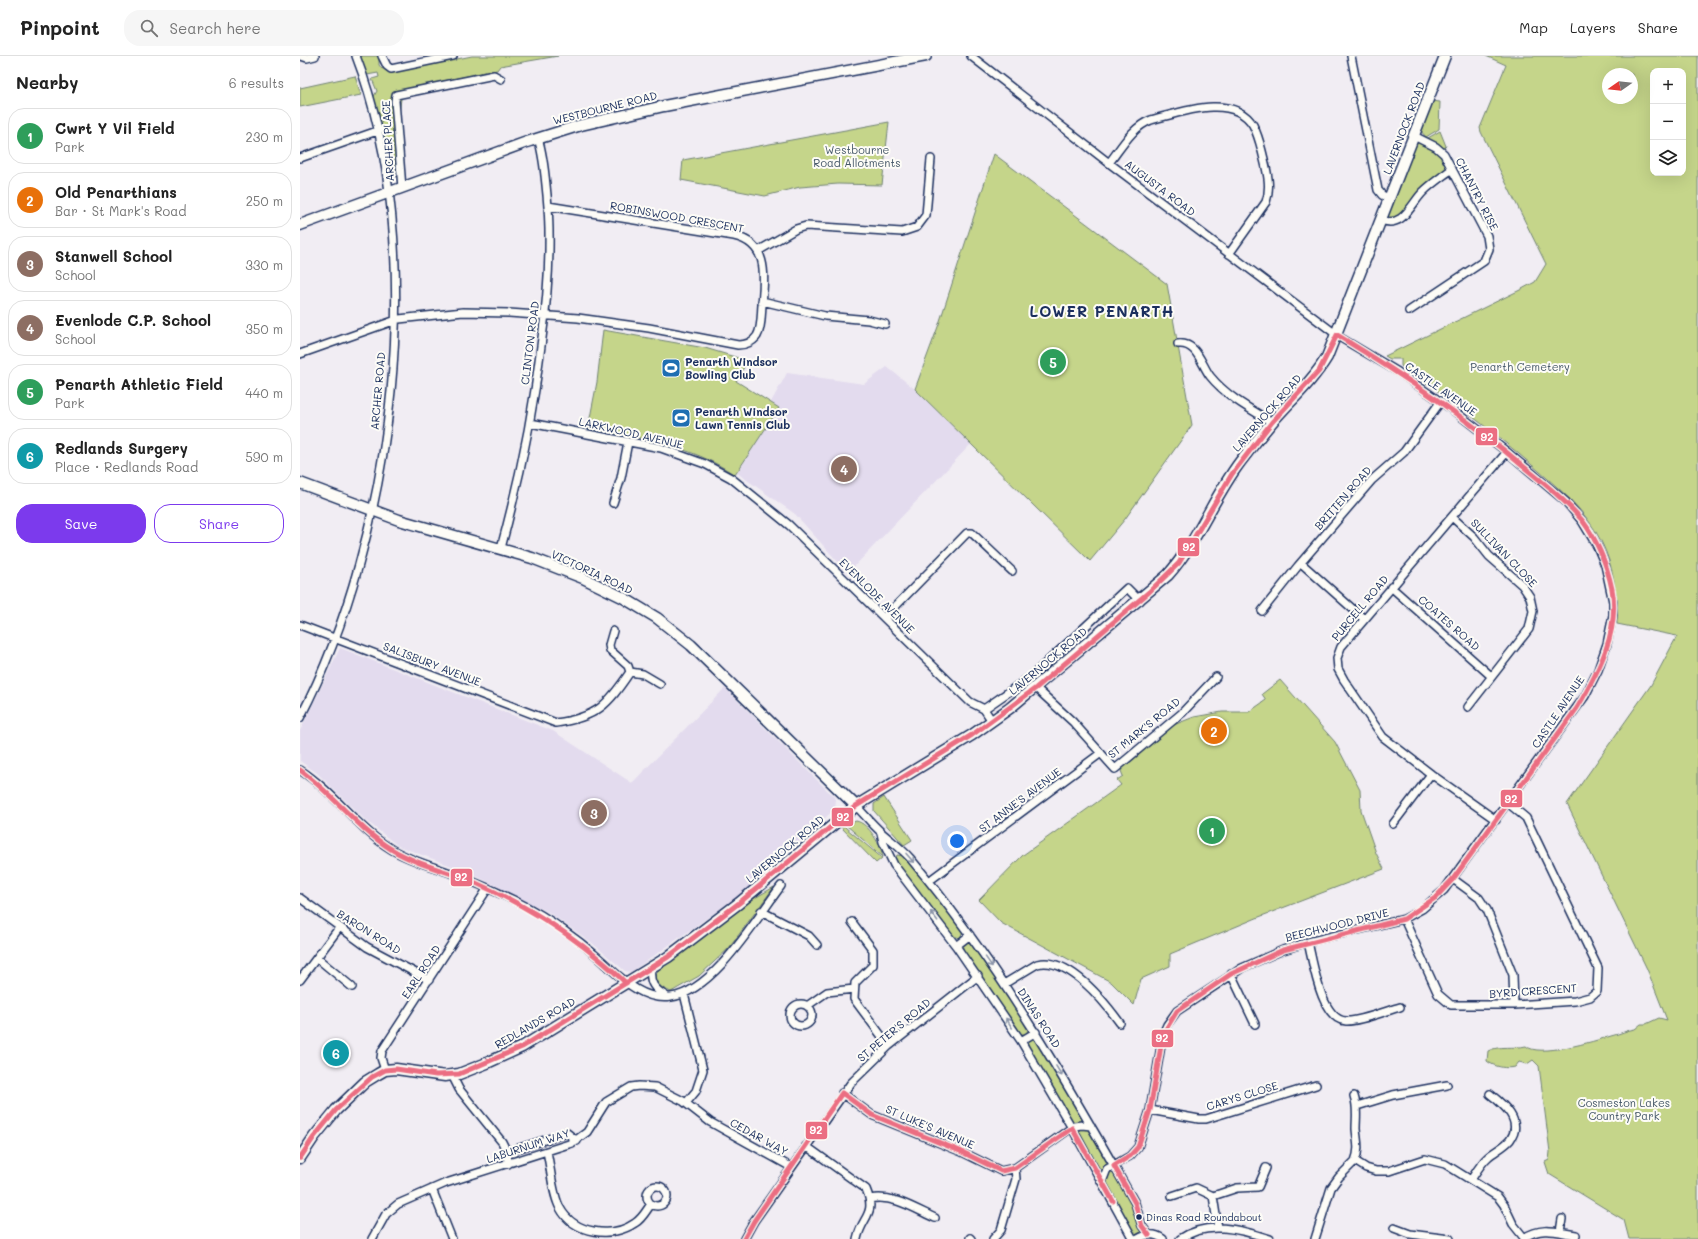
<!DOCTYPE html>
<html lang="en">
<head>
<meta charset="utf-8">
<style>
	body { margin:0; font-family:Mali,sans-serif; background:#f6f6f6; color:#222 }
	.controls { position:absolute; right:12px; top:12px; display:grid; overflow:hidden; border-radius:8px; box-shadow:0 4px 16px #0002 }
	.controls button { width:36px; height:36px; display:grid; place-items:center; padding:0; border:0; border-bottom:1px solid #e0e0e0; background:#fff; color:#222; font:20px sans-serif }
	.compass { position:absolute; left:1302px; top:12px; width:36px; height:36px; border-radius:50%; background:#fff; box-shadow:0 4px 16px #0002; rotate:256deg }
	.you { position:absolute; left:657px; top:785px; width:14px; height:14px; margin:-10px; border:3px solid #fff; border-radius:50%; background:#1a73e8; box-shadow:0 0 0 6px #1a73e833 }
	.badge { display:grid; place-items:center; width:26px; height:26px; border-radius:50%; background:#7c3aed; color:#fff; font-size:13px; font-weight:700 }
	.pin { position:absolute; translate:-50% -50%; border:2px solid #fff; box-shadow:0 1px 4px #0006 }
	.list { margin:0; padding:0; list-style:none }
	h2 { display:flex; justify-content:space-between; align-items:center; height:52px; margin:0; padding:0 16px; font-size:17px }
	h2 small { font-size:13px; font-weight:400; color:#767676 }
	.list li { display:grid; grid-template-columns:26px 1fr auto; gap:12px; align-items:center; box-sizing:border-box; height:56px; margin:0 8px 8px; padding:0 8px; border:1px solid #e0e0e0; border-radius:16px }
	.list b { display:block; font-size:15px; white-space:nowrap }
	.list p { margin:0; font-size:13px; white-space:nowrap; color:#767676 }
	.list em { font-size:13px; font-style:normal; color:#767676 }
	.actions { display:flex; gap:8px; padding:12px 16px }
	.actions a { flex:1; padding:9px 0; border:1px solid #7c3aed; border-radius:16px; text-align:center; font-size:14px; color:#7c3aed }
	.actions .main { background:#7c3aed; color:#fff }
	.icon { flex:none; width:22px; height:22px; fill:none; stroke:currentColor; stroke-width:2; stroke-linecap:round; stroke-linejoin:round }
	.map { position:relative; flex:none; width:1398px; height:1183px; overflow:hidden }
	header { display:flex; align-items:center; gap:24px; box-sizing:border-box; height:56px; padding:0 20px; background:#fff; border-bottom:1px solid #e0e0e0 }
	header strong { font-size:19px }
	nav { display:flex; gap:22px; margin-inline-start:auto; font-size:14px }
	.search { width:280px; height:36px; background:#f6f6f6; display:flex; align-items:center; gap:10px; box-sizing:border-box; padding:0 14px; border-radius:16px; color:#767676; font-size:15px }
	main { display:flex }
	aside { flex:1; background:#fff }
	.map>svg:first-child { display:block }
	.built { fill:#e3dbee }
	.green { fill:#c5d58a; stroke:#708274; fill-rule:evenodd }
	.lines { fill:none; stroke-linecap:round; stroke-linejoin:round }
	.street-casing { stroke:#1b2f5e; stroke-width:10 }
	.secondary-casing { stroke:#1b2f5e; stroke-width:13 }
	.street { stroke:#fdfcf7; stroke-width:7 }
	.secondary { stroke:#fdfcf7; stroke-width:10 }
	.bus-1-casing { stroke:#fdfcf7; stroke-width:8 }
	.bus-1 { stroke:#eb6e82; stroke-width:5 }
	.oneway { stroke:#8c96aa }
	.bus-dot { fill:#1b2f5e; stroke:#fdfcf7; stroke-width:1.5 }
	.labels { text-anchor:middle; stroke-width:4; stroke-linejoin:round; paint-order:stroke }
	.bus-label { font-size:10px; fill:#1b2f5e; stroke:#fdfcf7; text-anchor:start }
	.street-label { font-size:11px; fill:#1b2f5e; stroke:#fdfcf7 }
	.park-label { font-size:11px; fill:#465869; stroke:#fdfcf7 }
	.poi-label { font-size:11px; font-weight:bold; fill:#1b2f5e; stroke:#fdfcf7; text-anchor:start }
	.district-label { font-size:15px; font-weight:bold; letter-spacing:1px; fill:#1b2f5e; stroke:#fdfcf7 }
	.line-badge { stroke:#fdfcf7; stroke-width:1.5 }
	.badge-label { font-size:11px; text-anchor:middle; font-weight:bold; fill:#fff }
</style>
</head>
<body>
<header>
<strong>Pinpoint</strong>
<div class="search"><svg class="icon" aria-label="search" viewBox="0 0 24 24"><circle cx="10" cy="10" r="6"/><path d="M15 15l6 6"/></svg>Search here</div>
<nav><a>Map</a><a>Layers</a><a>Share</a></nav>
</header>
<main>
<aside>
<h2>Nearby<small>6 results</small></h2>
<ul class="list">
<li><span class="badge" style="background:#2e9e5b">1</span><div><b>Cwrt Y Vil Field</b><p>Park</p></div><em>230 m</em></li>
<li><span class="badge" style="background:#e8710a">2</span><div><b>Old Penarthians</b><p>Bar · St Mark's Road</p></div><em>250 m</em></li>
<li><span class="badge" style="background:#8d6e63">3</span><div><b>Stanwell School</b><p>School</p></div><em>330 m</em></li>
<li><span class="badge" style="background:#8d6e63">4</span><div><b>Evenlode C.P. School</b><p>School</p></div><em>350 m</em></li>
<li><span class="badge" style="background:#2e9e5b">5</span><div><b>Penarth Athletic Field</b><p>Park</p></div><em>440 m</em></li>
<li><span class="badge" style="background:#0f9aa8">6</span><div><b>Redlands Surgery</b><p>Place · Redlands Road</p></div><em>590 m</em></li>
</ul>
<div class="actions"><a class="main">Save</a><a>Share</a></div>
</aside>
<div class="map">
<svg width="1398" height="1183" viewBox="0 0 1398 1183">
	<rect width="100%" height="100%" fill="#f1edf3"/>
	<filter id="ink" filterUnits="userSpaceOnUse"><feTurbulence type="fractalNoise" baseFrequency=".025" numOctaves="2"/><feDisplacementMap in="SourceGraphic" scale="8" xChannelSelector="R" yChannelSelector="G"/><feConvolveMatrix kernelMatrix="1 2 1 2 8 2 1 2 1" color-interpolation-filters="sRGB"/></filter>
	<g filter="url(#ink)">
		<path class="built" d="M 587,311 L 615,333 L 671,388 L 548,517 L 495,458 L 437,417 L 478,352 L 470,348 L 487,317 L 564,328 Z
			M 40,592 L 253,675 L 332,727 L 425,632 L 536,743 L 535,753 L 441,838 L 331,916 L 325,915 L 291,886 L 248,856 L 168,816 L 98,790 L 63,762 L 17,717 L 0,705 L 0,675 Z"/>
		<path class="green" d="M 58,0 L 79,0 L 79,9 L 82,13 L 88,9 L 113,12 L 172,0 L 258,0 L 200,10 L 197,14 L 119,30 L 116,36 L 105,38 L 101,43 L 99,58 L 100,117 L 94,119 L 91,116 L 84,83 L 79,77 L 70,47 L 77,35 L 72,23 L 79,21 L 78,17 L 67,19 Z
			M 1186,0 L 1398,0 L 1398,1183 L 1329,1183 L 1324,1164 L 1249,1118 L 1245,1106 L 1249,1104 L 1250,1096 L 1239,1010 L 1233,1004 L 1227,1008 L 1219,1006 L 1215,1011 C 1207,1013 1194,1011 1187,1005 L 1188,995 C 1199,989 1214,993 1226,990 C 1238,1002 1295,985 1311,980 C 1320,978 1327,974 1335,973 L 1341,968 L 1346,968 L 1359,962 L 1367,964 L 1347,913 L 1267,748 L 1351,629 L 1377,580 L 1317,568 C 1318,540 1314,511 1301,485 C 1285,453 1258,432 1232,409 C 1190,373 1147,340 1101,310 L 1101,303 L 1090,303 L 1085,300 L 1220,234 L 1235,226 L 1246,208 L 1181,76 L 1180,72 L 1206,9 ZM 1353,15 L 1383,15 L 1383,117 L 1353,117 ZM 1308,18 L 1332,18 L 1332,42 L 1308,42 Z
			M 55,20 L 61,39 L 0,51 L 0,32 Z
			M 1132,45 L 1140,46 L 1139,73 L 1126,81 L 1120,74 Z
			M 589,66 L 582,129 L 538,128 L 500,131 L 465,140 L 381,124 L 383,104 Z
			M 1140,75 L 1146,90 L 1143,93 L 1128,82 Z
			M 1119,86 C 1130,87 1146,100 1146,112 L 1098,161 L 1089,162 L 1087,160 L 1115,88 Z
			M 694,98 L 867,228 L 892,369 L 825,463 L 790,505 L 615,333 L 639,268 Z
			M 303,274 L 405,292 L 445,304 L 447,306 L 436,325 L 479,352 L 435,419 C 391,389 340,382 288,372 L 297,326 Z
			M 980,624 L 1035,686 L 1060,734 L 1061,754 L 1076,797 L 1084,813 L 959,861 L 870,898 L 870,910 L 841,923 L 834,949 L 811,926 L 701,867 L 679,844 L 723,799 L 821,729 L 817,724 L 823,720 L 821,715 L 824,710 L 871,670 L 894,661 L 922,656 L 949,656 L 966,644 L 962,638 Z
			M 584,741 L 612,784 L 604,789 L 574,755 L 574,748 Z
			M 556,765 C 569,767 581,790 583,801 L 546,769 Z
			M 544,770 L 546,772 L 582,802 L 576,807 L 541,771 Z
			M 597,799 L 605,800 L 663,875 L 660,882 L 653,880 L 596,808 L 595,804 Z
			M 474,831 L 429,892 L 399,920 L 371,936 C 362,932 356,929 355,919 L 362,910 L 453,843 Z
			M 668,886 L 674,890 L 729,972 L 726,978 L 719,978 L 663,895 L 663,889 Z
			M 732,982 L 737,984 L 785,1066 L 773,1067 L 728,991 L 728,986 Z
			M 777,1071 L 787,1072 L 791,1075 L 809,1108 L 802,1117 L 776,1073 Z
			M 812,1113 L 830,1146 L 841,1176 L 835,1179 L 807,1127 L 809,1114 Z"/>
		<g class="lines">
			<defs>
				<path id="street" d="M 1,0 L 7,2 L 15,0
					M 82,0 L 87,10 L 91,13 L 153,0
					M 671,0 L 809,107 L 1041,282 L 1098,316 L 1154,355 L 1207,396 L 1266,446 L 1282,465 L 1297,490 L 1305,509 L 1313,546 L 1313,559 L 1307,588 L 1298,614 L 1285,640 L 1144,834 L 1122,853 L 1104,863 L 1008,886 L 983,894 L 942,912 L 877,955 L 867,969 L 863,978 L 850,1054 L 838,1091 L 830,1100 L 807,1113 L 802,1126
					M 1051,0 L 1078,134 L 1082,139 L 1090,143
					M 0,102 L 80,74
					M 809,107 C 821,92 832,71 851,64 C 879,57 933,36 953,69 C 957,77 960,87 962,95 C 966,112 972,129 966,146 L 929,198
					M 102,132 L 95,45 L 96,39 L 194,19 L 201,23
					M 1081,164 C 1103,173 1111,148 1123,136 C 1132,127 1143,120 1152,113
					M 458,195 L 496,173 L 506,170 L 602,176 L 617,171 L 626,159 L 631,103
					M 462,245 L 525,260 L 569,264 L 585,268
					M 1109,255 L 1184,205 L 1189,193 L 1187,180 L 1144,98 L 1136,91 L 1114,80
					M 878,288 C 897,286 901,308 910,320 C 926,340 950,353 972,366
					M 0,298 L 99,263 L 163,256 L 209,257 L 278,262 L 349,272 L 438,289 C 445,289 453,286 457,280 C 462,272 461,259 462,249 C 464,221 470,188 434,180 L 248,150
					M 230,367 L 361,392 L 405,408 L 431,422 L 489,469 L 670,646 L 684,653 L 692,665
					M 313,447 L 321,422 L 328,386
					M 1152,461 L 1174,481 L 1189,500 L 1222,529 L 1230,541 L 1233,555 L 1229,573 L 1168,651
					M 201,492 C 219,426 233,358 241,290 C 248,240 252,190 247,139 C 245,120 244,101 238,82
					M 1001,507 L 1064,563
					M 1091,531 L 1191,620
					M 962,555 L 998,510 L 1072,424 L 1104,396 L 1141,345
					M 584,562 L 667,477 L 672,477 L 712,515
					M 0,569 L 256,667 C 297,661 307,650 330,616 L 328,610 L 310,594 L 309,589 L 313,575
					M 330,616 L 343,618 L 360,628
					M 736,632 L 773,666 L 815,713 L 882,657 L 916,621
					M 684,653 L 733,619 L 827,532 L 840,545
					M 0,662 C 94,481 130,192 56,0
					M 0,714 C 34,736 57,772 91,793 C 110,805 135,811 156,819 C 194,834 233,851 266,876 C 276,883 285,890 294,898 C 316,916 339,946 371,941 C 414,935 456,863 481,830
					M 556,750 C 564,758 572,768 581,776 C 591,785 601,792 610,802 C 699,908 767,1027 835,1147 L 842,1170 L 849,1179
					M 1196,764 L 1131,718 L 1083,681 L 1044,624 L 1038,613 L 1037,602 L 1041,591 L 1207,396
					M 1093,768 L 1131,718
					M 581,777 L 583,786 L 594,809 L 656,890 L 721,985 L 772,1072 L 833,1183
					M 633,822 L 801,697
					M 1153,823 L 1179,842 L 1187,854 L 1213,919 L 1214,949
					M 0,842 L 67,891 L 129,924
					M 461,855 L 509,880 L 517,889
					M 1104,863 L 1138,938 L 1151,949 L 1214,949 L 1275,945 L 1290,941 L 1297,935 L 1298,912 L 1226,762 L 1208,747
					M 552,866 L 573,894 L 573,909 L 555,927 L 554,943 L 589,990
					M 1008,886 C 1013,906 1021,964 1046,965 C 1058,966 1086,955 1100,951
					M 656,890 L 670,879
					M 17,902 L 52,931
					M 351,912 C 349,927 354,933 366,940
					M 931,918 L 955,968
					M 0,924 L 39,872
					M 704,928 L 737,908 C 768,900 804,945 820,967
					M 384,938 L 403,1014 L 396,1035 L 386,1047
					M490 959a11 11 0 1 1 22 0a11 11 0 1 1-22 0Z
					M 507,950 L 527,936 L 554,933
					M 721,985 L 736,976
					M 85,1014 L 81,1002 L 82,995 L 188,832
					M 152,1019 L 159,1033 L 202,1086 L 207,1096 L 208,1108
					M 542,1037 L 572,1059 L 660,1095 L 701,1115 L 715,1112 L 774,1070 L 782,1069 L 791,1070
					M 1054,1040 C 1058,1052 1056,1061 1056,1073 C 1057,1085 1060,1093 1055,1105 L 1066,1112 L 1076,1115 L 1089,1115 L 1125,1103 L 1145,1108 L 1198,1141 L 1204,1149 L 1213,1168 L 1225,1183
					M 1057,1050 L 1093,1039 L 1147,1029
					M 850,1054 L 899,1063 L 906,1063 L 1016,1029
					M 506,1090 L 566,1133 C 577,1159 562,1160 557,1183
					M 207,1096 L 267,1077 L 277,1085
					M 247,1096 C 251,1112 252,1138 260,1152 C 274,1178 312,1183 335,1167 C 342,1163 346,1155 351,1148
					M 1171,1124 C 1176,1116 1181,1107 1188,1101 C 1195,1095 1204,1091 1210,1084 C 1224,1065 1203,1048 1190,1038
					M347 1140a10 10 0 1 1 20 0a10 10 0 1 1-20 0Z
					M 132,1133 L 152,1183
					M 872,1140 L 896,1132 L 913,1140 L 918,1172
					M 913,1140 L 937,1132 L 958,1131 L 966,1112
					M 570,1143 C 593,1138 615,1153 635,1162
					M 1094,1172 L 1110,1178 L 1150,1183
					M 1260,1176 L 1262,1163
					M 670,1182 L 671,1183
					M 1224,1182 C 1242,1170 1256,1176 1276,1179
					M 72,1183 L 86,1158 L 98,1148 L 146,1127 L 272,1087 L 287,1076 L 306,1046 L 331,1031 L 339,1030 L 355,1031 L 383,1045 L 410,1066 L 491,1111
					M 444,1183 L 454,1165 L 551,1027 L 589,990 L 678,920
					M 693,1183 L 701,1174 L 716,1123 L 715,1112
					M 838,1183 C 846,1178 855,1177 863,1183
					M 880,1183 C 907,1164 940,1173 970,1183
					M 1015,1183 L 1031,1132 L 1039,1121 L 1055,1105"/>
				<path id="secondary" d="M 0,169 L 227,86 L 281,69 L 364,50 L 626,0
					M 0,427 L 99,464 L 232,502 L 283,522 L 322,541 L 357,562 L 391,589 L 556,750
					M 0,1102 L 14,1081 L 36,1054 L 65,1026 L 78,1018 L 85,1014 L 96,1013 L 145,1020 L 159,1018 L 187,1007 L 222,991 L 368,901 L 439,847 L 556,750 L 672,679 L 710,652 L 868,519 C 898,485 913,442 940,406 C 950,393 961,379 972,366 C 991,344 1012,326 1027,301 L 1145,0"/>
			</defs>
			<use href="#street" class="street-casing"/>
			<use href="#secondary" class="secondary-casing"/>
			<use href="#street" class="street"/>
			<use href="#secondary" class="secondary"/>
			<defs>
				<path id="bus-1" d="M 0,714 C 33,738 57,772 91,793 C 117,809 148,815 176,827 C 232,852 282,885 326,927
					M 0,1102 L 14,1081 L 36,1054 L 72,1021 L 85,1014 L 96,1013 L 136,1019 L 159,1018 L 222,991 L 368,901 L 439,847 L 556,750 L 672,679 L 736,632 L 849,536 L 879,507 L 932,418 L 972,366 L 1019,315 L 1037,279 C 1103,319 1166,361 1224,411 C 1245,428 1265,444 1282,464 C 1297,484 1307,509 1312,533 C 1320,575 1298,617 1277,652 L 1153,823 L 1135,842 L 1104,863 L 983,894 L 931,918 L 877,955 L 863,978 L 850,1054 L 838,1091 L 830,1100 L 814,1110 L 835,1147 L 842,1170 L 849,1179
					M 444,1183 L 454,1165 L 542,1037 L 572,1059 L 660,1095 L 701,1115 L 715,1112 L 772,1072 L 813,1145"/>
			</defs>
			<use href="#bus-1" class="bus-1-casing"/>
			<use href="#bus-1" class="bus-1"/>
		</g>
		<defs><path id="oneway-shaft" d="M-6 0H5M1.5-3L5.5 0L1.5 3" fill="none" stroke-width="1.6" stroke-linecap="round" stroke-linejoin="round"/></defs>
		<g class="oneway">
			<use href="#oneway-shaft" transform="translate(610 802) rotate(49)"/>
			<use href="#oneway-shaft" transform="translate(634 860) rotate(-127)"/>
			<use href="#oneway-shaft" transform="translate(689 906) rotate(55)"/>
			<use href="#oneway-shaft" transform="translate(709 967) rotate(-123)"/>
			<use href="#oneway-shaft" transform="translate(759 1015) rotate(59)"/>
		</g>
	</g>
	<defs>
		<symbol id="stadium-square" viewBox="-11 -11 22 22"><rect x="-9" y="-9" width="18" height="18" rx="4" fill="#1f6fb2" stroke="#fdfcf7"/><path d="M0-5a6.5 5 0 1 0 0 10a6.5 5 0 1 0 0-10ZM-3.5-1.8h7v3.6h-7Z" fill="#fff"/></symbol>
	</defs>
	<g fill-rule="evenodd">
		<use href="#stadium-square" x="360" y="301" width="22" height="22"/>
		<use href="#stadium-square" x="370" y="351" width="22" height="22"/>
	</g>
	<circle class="bus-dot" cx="839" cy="1161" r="3.5"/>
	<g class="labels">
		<g class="bus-label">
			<text x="846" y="1165">Dinas Road Roundabout</text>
		</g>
		<g class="street-label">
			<text transform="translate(305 52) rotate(-14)" y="4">WESTBOURNE ROAD</text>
			<text transform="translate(1104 72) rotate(-69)" y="4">LAVERNOCK ROAD</text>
			<text transform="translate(88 85) rotate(-93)" y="4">ARCHER PLACE</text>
			<text transform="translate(860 132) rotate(37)" y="4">AUGUSTA ROAD</text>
			<text transform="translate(1177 138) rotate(63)" y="4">CHANTRY RISE</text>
			<text transform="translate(377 161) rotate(10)" y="4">ROBINSWOOD CRESCENT</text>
			<text transform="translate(230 287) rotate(-83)" y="4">CLINTON ROAD</text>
			<text transform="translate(1141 333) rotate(35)" y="4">CASTLE AVENUE</text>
			<text transform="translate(78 335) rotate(-85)" y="4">ARCHER ROAD</text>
			<text transform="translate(967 357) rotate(-49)" y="4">LAVERNOCK ROAD</text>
			<text transform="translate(331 377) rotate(13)" y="4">LARKWOOD AVENUE</text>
			<text transform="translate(1043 442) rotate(-49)" y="4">BRITTEN ROAD</text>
			<text transform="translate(1204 497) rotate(46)" y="4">SULLIVAN CLOSE</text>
			<text transform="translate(292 516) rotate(25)" y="4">VICTORIA ROAD</text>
			<text transform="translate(577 540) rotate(45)" y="4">EVENLODE AVENUE</text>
			<text transform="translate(1060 552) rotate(-50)" y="4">PURCELL ROAD</text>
			<text transform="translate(1149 567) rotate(41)" y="4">COATES ROAD</text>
			<text transform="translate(748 605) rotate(-40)" y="4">LAVERNOCK ROAD</text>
			<text transform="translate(132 608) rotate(21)" y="4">SALISBURY AVENUE</text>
			<text transform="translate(1258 656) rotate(-56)" y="4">CASTLE AVENUE</text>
			<text transform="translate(844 672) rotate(-39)" y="4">ST MARK'S ROAD</text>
			<text transform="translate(720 744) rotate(-37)" y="4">ST ANNE'S AVENUE</text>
			<text transform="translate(485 793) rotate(-40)" y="4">LAVERNOCK ROAD</text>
			<text transform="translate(1037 869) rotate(-14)" y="4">BEECHWOOD DRIVE</text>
			<text transform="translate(69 876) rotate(32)" y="4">BARON ROAD</text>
			<text transform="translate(121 916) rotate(-57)" y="4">EARL ROAD</text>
			<text transform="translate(1233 935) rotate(-4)" y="4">BYRD CRESCENT</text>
			<text transform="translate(739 962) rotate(57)" y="4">DINAS ROAD</text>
			<text transform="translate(235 967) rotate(-30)" y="4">REDLANDS ROAD</text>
			<text transform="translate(594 974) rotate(-40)" y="4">ST PETER'S ROAD</text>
			<text transform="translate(942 1040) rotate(-17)" y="4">CARYS CLOSE</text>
			<text transform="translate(630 1071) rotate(23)" y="4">ST LUKE'S AVENUE</text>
			<text transform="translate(459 1081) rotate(29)" y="4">CEDAR WAY</text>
			<text transform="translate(228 1090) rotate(-18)" y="4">LABURNUM WAY</text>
		</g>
		<g class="park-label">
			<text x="557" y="98">Westbourne<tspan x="557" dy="13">Road Allotments</tspan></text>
			<text x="1220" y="315">Penarth Cemetery</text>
			<text x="1324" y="1051">Cosmeston Lakes<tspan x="1324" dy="13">Country Park</tspan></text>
		</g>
		<g class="poi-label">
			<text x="385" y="310">Penarth Windsor<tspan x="385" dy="13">Bowling Club</tspan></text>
			<text x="395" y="360">Penarth Windsor<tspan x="395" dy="13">Lawn Tennis Club</tspan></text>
		</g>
		<g class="district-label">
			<text x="802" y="261">LOWER PENARTH</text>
		</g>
	</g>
	<g class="line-badge">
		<rect x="1175" y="371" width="23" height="19" rx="4" fill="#eb6e82"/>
		<rect x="877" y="481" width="23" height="20" rx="4" fill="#eb6e82"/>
		<rect x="1200" y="733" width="23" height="19" rx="4" fill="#eb6e82"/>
		<rect x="531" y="751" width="23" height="20" rx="4" fill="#eb6e82"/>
		<rect x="150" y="812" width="23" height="19" rx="4" fill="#eb6e82"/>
		<rect x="851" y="973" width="23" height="19" rx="4" fill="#eb6e82"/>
		<rect x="505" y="1065" width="23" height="19" rx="4" fill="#eb6e82"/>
	</g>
	<g class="badge-label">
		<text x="1187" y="385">92</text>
		<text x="889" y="495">92</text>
		<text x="1211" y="747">92</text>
		<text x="543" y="765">92</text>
		<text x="161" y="825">92</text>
		<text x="862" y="986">92</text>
		<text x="516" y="1078">92</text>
	</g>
</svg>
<div class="controls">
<button>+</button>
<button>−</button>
<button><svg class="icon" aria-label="layers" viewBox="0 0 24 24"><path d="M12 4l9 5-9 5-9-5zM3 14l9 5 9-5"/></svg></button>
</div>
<svg class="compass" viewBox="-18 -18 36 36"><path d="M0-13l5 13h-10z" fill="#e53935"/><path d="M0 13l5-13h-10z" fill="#767676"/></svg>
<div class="you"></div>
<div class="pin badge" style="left:912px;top:775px;background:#2e9e5b">1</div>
<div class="pin badge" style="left:914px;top:675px;background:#e8710a">2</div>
<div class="pin badge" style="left:294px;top:757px;background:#8d6e63">3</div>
<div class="pin badge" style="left:544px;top:413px;background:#8d6e63">4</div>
<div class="pin badge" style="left:753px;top:306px;background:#2e9e5b">5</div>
<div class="pin badge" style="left:36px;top:997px;background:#0f9aa8">6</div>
</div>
</main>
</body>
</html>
